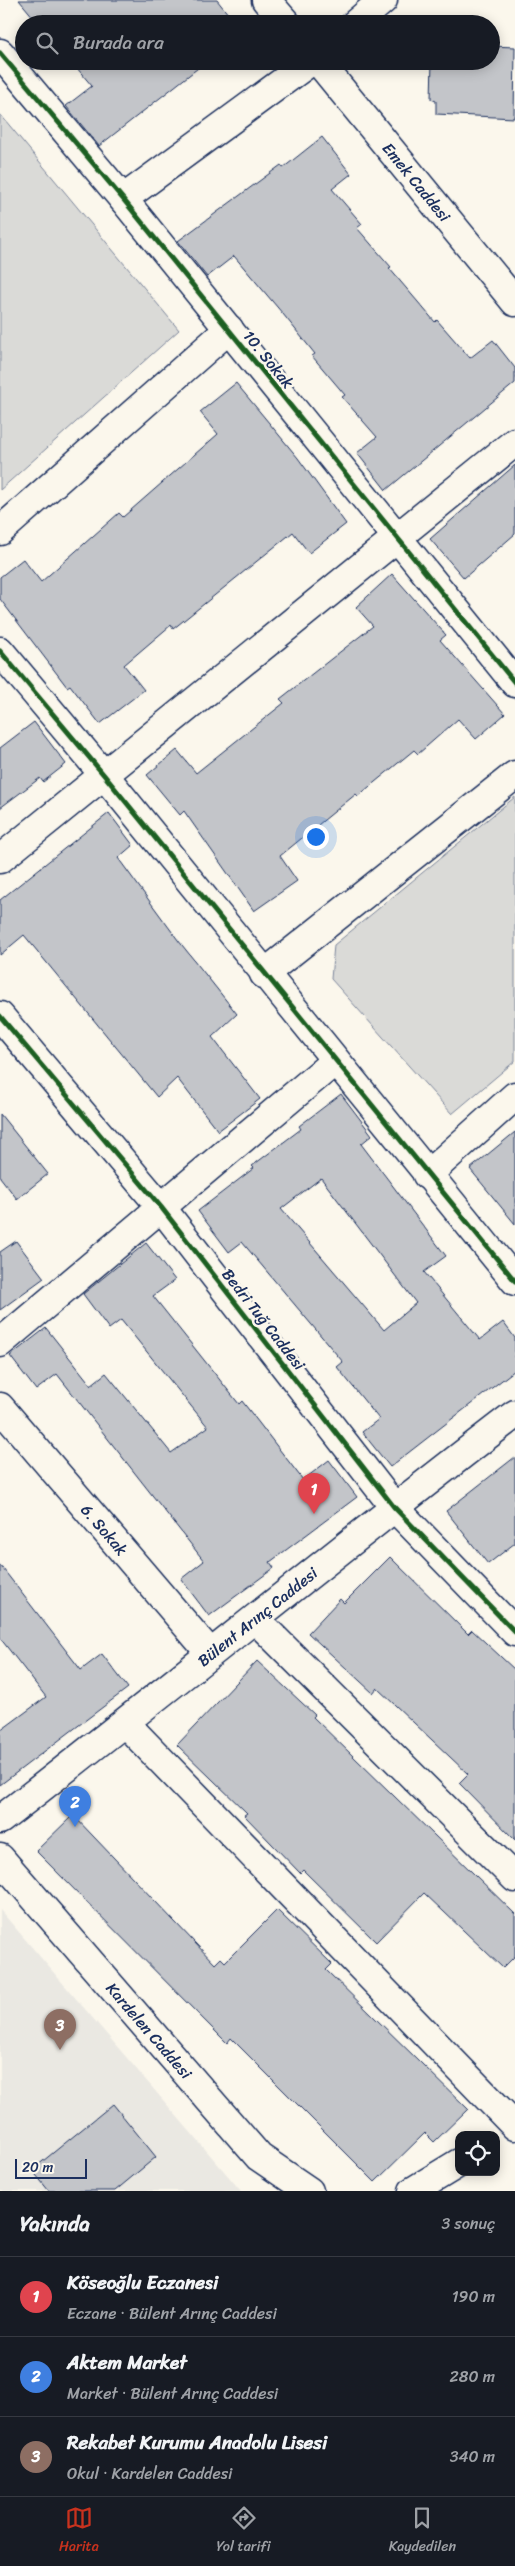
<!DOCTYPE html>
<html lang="tr">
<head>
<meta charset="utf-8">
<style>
	body { margin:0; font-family:Sriracha,sans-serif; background:#20242c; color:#f1f3f6 }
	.controls { position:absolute; right:15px; bottom:15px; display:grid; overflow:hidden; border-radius:10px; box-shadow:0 2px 12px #0003 }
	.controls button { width:45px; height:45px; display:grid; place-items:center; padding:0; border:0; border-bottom:1px solid #363941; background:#171b24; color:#f1f3f6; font:25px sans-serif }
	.scale { position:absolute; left:15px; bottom:12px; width:72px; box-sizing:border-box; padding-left:5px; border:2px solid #1b2f5e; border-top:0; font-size:14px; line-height:18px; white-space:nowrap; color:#1b2f5e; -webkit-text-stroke:4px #fbf7ec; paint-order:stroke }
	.you { position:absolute; left:315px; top:836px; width:18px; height:18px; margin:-12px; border:4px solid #fff; border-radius:50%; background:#1a73e8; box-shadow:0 0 0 8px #1a73e833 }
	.badge { display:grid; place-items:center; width:32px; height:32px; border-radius:50%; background:#c8321e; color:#fff; font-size:16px; font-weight:700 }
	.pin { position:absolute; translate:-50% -41px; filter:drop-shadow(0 1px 2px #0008) }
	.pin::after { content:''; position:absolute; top:26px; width:18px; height:15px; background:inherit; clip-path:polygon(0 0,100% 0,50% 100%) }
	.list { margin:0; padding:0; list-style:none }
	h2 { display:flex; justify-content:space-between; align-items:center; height:65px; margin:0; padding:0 20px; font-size:21px }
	h2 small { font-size:16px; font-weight:400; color:#9ea1a6 }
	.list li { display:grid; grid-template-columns:32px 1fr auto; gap:15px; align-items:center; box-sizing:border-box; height:80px; padding:0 20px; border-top:1px solid #363941 }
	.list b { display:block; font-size:19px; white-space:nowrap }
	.list p { margin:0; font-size:16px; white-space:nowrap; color:#9ea1a6 }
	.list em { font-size:16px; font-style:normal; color:#9ea1a6 }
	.icon { flex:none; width:28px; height:28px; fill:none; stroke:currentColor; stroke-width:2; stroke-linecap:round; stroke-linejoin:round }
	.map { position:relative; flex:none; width:515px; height:2191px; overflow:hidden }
	.search { position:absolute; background:#171b24; box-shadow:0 2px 12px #0003; left:15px; right:15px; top:15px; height:55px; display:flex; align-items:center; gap:12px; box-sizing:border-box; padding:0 18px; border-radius:28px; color:#9ea1a6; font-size:19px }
	.sheet { height:305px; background:#171b24 }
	nav { display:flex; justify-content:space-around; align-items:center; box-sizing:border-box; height:70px; border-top:1px solid #363941; background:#171b24; font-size:14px; color:#9ea1a6 }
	nav a { display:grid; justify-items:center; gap:2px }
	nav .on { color:#c8321e }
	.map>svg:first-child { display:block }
	.built { fill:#eae8e2 }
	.green { fill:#dadad7; stroke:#7a849a }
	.building { fill:#c3c5c9; stroke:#1b2f5e; fill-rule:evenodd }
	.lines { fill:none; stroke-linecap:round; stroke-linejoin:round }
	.minor-casing { stroke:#1b2f5e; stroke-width:31 }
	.minor { stroke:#fbf7ec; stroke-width:28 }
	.cycleway-casing { stroke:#fbf7ec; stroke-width:8 }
	.cycleway { stroke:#1b5e20; stroke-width:5 }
	.labels { text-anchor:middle; stroke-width:5; stroke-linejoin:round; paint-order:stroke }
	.street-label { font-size:16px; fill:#1b2f5e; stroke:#fbf7ec }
</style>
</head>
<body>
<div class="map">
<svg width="515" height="2191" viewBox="0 0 515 2191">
	<rect width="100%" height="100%" fill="#fbf7ec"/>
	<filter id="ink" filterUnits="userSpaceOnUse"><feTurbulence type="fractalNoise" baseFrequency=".02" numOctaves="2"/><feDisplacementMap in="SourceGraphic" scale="10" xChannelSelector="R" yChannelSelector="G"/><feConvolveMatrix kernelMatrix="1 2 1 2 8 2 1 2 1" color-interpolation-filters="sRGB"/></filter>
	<g filter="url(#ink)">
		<path class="built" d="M 0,1910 L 241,2191 L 0,2191 Z"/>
		<path class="green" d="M 0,114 L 179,330 L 0,490 Z
			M 515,797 L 515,1061 L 452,1114 L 331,979 L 334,945 Z"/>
		<path class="building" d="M 19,0 L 217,0 L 236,24 L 39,24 Z
			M 491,46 L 515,47 L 514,118 L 436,114 L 436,101 L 431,99 L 432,61 L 491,61 Z
			M 71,61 L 207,61 L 99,146 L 66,106 L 92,86 Z
			M 322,137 L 351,174 L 332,189 L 362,224 L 357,228 L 391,267 L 389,268 L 435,322 L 437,320 L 470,358 L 493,340 L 515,368 L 515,383 L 386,490 L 357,453 L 377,437 L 342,397 L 345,395 L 312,356 L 315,354 L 283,314 L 234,256 L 207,277 L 178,241 L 281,165 L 283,168 Z
			M 236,383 L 298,458 L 346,524 L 309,553 L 293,532 L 173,629 L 171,625 L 124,665 L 144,690 L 100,724 L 70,685 L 67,687 L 0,599 L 0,577 L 23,559 L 41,582 L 119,513 L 123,517 L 218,434 L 200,412 Z
			M 515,465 L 515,534 L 464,578 L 430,539 Z
			M 392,574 L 446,635 L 440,640 L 505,714 L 476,739 L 458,719 L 418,754 L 414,750 L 358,796 L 356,794 L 280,856 L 297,881 L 254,911 L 184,811 L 180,815 L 147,775 L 177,750 L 196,773 L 284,703 L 280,699 L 373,626 L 356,607 Z
			M 34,722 L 66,764 L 43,782 L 40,778 L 0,808 L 0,748 Z
			M 109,813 L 133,845 L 118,858 L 178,940 L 237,1014 L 212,1037 L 260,1099 L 218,1131 L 177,1078 L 157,1097 L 24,935 L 0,955 L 0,900 Z
			M 341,1094 L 372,1135 L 361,1144 L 446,1256 L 424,1272 L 480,1340 L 503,1322 L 515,1338 L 515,1370 L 390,1467 L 362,1432 L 379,1419 L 337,1367 L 343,1362 L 242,1242 L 229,1252 L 198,1211 L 254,1168 L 252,1166 L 301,1129 L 299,1126 ZM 321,1178 L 416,1303 L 384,1330 L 281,1209 Z
			M 0,1114 L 48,1174 L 17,1199 L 0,1177 Z
			M 515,1132 L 515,1224 L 470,1169 Z
			M 16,1241 L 44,1278 L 0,1310 L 0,1252 Z
			M 146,1243 L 175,1280 L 153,1296 L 239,1404 L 242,1401 L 303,1480 L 329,1460 L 357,1497 L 270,1562 L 274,1568 L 209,1616 L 181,1579 L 204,1561 L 57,1374 L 36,1390 L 10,1356 L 46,1328 L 91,1385 L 106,1373 L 171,1453 L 208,1427 L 121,1320 L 109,1329 L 83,1294 Z
			M 515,1457 L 515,1543 L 488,1564 L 446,1511 Z
			M 390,1557 L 468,1634 L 472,1630 L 515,1670 L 515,1840 L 459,1783 L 468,1774 L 377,1688 L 373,1693 L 308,1633 L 340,1599 L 344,1603 Z
			M 0,1565 L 81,1670 L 102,1654 L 128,1688 L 0,1785 L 0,1731 L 46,1697 L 0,1638 Z
			M 257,1661 L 315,1715 L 313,1717 L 515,1914 L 515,1956 L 503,1968 L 424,1893 L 376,1942 L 303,1870 L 300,1873 L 244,1815 L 247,1813 L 177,1745 Z
			M 73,1815 L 215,1964 L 221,1958 L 225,1962 L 277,1910 L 332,1964 L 326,1970 L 468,2109 L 434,2142 L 425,2133 L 375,2182 L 231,2038 L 227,2043 L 36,1851 Z
			M 113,2104 L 156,2157 L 115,2191 L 49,2191 L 32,2170 Z"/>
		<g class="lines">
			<defs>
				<g id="minor">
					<path d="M 266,0 L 287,24"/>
					<path d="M 355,24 L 383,0"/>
					<path d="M 0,53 L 123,199 L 515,683"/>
					<path id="s1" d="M 318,61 L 515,302"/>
					<path d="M 123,199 L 311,61"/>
					<path d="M 0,531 L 229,329"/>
					<path d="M 0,651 L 104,775 L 515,1281"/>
					<path d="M 0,859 L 515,442"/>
					<path d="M 264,974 L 515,775"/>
					<path d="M 0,1016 L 161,1207 L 394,1507 L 515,1632"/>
					<path d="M 427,1175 L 515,1096"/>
					<path d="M 0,1343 L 335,1061"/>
					<path id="s2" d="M 0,1407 L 210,1653"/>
					<path d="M 255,1619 L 515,1878"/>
					<path d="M 125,1723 L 515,2126"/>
					<path id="s3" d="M 0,1820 C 173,1686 341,1547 515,1414"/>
					<path id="s4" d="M 0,1858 L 259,2157 L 309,2191"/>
					<path d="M 413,2191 L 459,2163"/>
				</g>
			</defs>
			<use href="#minor" class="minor-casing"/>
			<use href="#minor" class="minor"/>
			<defs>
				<path id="cycleway" d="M 0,53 L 123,199 L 515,683
					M 0,651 L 104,775 L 515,1281
					M 0,1016 L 161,1207 L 394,1507 L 515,1632"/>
			</defs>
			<use href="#cycleway" class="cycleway-casing"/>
			<use href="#cycleway" class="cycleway"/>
		</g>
	</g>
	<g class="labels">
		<g class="street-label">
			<text dy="6" stroke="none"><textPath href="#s1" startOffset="156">Emek Caddesi</textPath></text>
			<text transform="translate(269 359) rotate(51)" y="6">10. Sokak</text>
			<text transform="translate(264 1319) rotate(52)" y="6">Bedri Tuğ Caddesi</text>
			<text dy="6" stroke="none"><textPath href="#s2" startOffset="161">6. Sokak</textPath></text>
			<text dy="6" stroke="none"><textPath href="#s3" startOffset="328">Bülent Arınç Caddesi</textPath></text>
			<text dy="6" stroke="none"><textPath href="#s4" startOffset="228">Kardelen Caddesi</textPath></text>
		</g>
	</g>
</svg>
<div class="controls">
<button><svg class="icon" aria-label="locate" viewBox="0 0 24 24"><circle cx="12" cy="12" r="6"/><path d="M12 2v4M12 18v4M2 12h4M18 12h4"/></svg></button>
</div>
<div class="scale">20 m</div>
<div class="you"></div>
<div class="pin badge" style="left:314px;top:1514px;background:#e0444e">1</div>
<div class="pin badge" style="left:75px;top:1827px;background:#3f7fe0">2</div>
<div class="pin badge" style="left:60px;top:2050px;background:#8d6e63">3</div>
<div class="search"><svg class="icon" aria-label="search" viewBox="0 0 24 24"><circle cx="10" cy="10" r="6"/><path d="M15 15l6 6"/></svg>Burada ara</div>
</div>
<section class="sheet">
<h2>Yakında<small>3 sonuç</small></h2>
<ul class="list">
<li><span class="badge" style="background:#e0444e">1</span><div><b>Köseoğlu Eczanesi</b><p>Eczane · Bülent Arınç Caddesi</p></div><em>190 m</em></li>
<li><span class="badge" style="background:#3f7fe0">2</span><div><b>Aktem Market</b><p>Market · Bülent Arınç Caddesi</p></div><em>280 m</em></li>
<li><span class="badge" style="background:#8d6e63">3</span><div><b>Rekabet Kurumu Anadolu Lisesi</b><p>Okul · Kardelen Caddesi</p></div><em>340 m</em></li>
</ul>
</section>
<nav>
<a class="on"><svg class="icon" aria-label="map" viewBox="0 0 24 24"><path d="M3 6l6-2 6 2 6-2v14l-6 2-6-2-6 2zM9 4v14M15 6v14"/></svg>Harita</a>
<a><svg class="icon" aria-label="directions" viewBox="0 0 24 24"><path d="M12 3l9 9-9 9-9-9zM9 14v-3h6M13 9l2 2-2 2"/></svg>Yol tarifi</a>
<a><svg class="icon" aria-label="saved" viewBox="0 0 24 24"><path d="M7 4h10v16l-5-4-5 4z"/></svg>Kaydedilen</a>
</nav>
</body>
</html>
